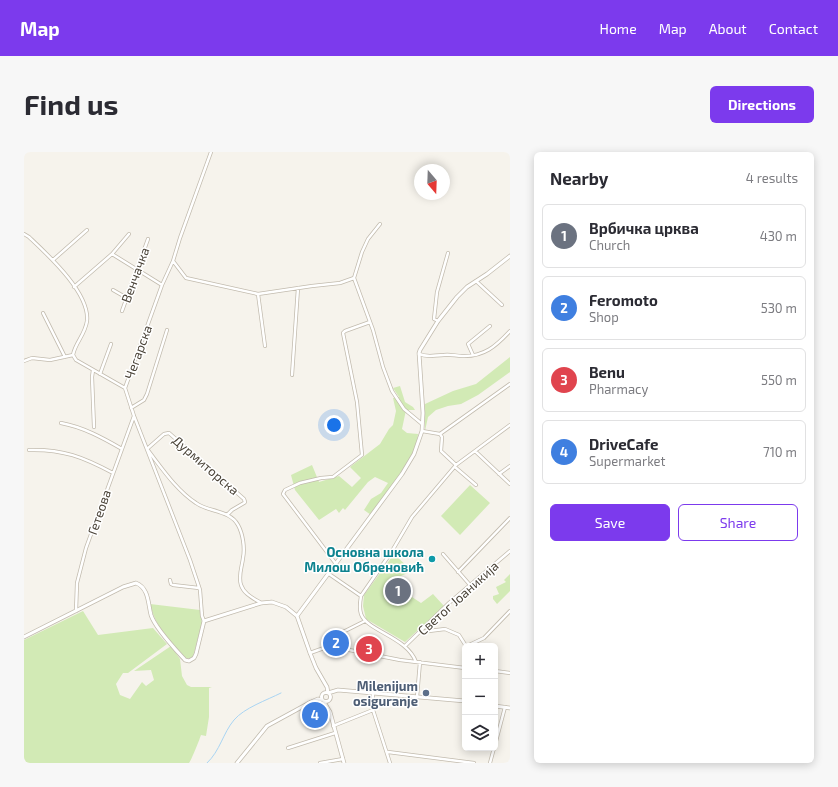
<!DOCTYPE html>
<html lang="en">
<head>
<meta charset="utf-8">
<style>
	body { margin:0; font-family:"Exo 2",sans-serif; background:#f7f7f7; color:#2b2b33 }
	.controls { position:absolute; right:12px; bottom:12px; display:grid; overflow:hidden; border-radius:6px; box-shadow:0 2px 10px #0003 }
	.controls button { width:36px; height:36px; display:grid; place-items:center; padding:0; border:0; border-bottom:1px solid #e1e1e2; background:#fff; color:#2b2b33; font:20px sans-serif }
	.compass { position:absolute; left:390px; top:12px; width:36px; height:36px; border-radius:50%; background:#fff; box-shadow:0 2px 10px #0003; rotate:161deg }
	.you { position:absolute; left:310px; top:273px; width:14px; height:14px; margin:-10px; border:3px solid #fff; border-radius:50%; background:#1a73e8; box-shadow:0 0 0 6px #1a73e833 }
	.badge { display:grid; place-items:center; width:26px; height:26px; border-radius:50%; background:#7c3aed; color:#fff; font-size:13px; font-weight:700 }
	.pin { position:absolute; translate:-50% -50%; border:2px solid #fff; box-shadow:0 1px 4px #0006 }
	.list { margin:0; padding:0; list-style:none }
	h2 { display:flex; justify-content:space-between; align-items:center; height:52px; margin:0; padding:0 16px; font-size:17px }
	h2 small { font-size:13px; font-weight:400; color:#7c7c81 }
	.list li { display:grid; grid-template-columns:26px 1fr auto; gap:12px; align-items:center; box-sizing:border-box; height:64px; margin:0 8px 8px; padding:0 8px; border:1px solid #e1e1e2; border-radius:6px }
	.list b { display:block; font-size:15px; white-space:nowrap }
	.list p { margin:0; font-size:13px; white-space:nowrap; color:#7c7c81 }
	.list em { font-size:13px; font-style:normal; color:#7c7c81 }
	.actions { display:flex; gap:8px; padding:12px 16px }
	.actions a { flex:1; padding:9px 0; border:1px solid #7c3aed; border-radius:6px; text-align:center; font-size:14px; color:#7c3aed }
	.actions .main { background:#7c3aed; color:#fff }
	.icon { flex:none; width:22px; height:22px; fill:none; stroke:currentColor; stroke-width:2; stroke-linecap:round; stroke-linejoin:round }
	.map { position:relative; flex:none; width:486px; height:611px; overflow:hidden; border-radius:6px }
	header { display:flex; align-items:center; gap:24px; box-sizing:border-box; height:56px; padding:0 20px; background:#7c3aed; color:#fff }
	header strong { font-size:19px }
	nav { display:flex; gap:22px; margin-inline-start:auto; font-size:14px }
	.intro { display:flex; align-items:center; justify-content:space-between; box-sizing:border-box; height:96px; padding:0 24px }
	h1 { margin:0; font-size:28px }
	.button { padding:10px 18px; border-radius:6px; background:#7c3aed; color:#fff; font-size:14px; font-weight:700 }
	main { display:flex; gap:24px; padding:0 24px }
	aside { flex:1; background:#fff; border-radius:6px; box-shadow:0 2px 10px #0003 }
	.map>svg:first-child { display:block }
	.green { fill:#d2eab5 }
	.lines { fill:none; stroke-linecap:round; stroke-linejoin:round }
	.stream { stroke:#a9d4f2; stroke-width:1 }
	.minor-casing { stroke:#c2bbae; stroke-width:4 }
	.tertiary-casing { stroke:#c2bbae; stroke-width:4.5 }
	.minor { stroke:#fff; stroke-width:2.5 }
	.tertiary { stroke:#fff; stroke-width:3 }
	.culture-dot { fill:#0f9aa8; stroke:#fff; stroke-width:1.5 }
	.service-dot { fill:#5c6f8a; stroke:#fff; stroke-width:1.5 }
	.labels { text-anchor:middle; stroke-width:3; stroke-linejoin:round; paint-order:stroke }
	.street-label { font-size:13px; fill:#4b4439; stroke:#fff }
	.culture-label { font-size:13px; font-weight:bold; fill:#0d838f; stroke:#fff; text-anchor:end }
	.service-label { font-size:13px; font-weight:bold; fill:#4e5e75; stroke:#fff; text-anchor:end }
</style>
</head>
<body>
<header>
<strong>Map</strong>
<nav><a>Home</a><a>Map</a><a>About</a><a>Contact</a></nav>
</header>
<div class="intro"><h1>Find us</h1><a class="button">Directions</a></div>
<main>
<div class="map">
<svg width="486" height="611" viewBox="0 0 486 611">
	<rect width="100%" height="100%" fill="#f6f3ec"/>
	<path class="green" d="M 486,205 L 486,220 L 454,243 L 437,252 L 424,254 L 412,258 L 404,265 L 401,279 L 401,252 L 429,239 L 452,232 Z
		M 376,234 L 381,250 L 389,255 L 391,258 L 382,258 L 378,277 L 383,281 L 394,282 C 392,311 364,340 347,363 L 340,358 L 347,347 L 357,341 L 364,331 L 351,325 L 344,330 L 321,358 L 319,356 L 315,361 L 312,357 L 295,368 L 271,338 L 267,323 L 288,313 L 295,330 L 315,324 L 328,335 L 337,326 L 326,315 L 356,292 L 365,277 L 369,273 L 372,259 L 369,246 L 375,245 L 369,236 Z
		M 446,333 L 466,351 L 436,383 L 417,364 Z
		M 370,402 L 388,419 L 377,424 L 378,429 L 364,437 L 373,453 L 388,445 L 397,451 L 409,442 L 420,454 L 381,490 L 342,467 L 339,454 L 340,443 Z
		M 486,422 L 486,439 L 473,452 L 469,447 L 469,444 L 475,442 L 472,435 L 482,430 L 480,428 Z
		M 126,452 L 176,458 L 178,471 L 169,505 L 163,507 L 160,505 C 145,487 132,476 126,452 Z
		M 59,459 L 74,483 L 129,476 L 143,492 L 104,521 L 99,521 L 92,532 L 96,543 L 106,547 L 118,530 L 122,534 L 130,528 L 127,518 L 110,519 L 147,494 L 156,507 L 158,524 L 163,533 L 167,535 L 188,535 L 185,536 L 185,565 L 182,584 L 177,583 C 175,589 167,609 165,611 L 0,611 L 0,488 Z"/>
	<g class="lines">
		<path class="stream" d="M 183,611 C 196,599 199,581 210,568 C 220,556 243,548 257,541"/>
		<defs>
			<path id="minor" d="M 356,72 L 344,87 L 338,100 L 330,126 L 349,178 L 359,215 L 368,239 L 380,257 L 398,272
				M 0,82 L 5,85 C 24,103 66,141 63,169 C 61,183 51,191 49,203
				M 88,102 L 138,133
				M 29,108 L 63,78
				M 149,109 L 162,126 L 234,142 L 288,134 L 316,131 L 330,126
				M 452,129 L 478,153
				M 50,135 L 88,102 L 105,82
				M 89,138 L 103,146
				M 234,142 L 241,194
				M 98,159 L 124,87
				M 19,161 L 41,205
				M 414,169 L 410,167 L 413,140 L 424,101
				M 395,202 C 404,206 411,203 420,203 C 426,202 432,204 438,204 C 460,205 472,194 486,179
				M 49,203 L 52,208 L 101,236
				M 449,203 L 444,192 L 466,174
				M 0,209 L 8,206 L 26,208 L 49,203
				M 69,218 L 68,225 L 70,275
				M 76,222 L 87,192
				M 268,223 L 274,136
				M 107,256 L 120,248 L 123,242 L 143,178
				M 37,271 C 59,275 79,286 98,297
				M 398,279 L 416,282 L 418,285 L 417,299 L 432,313
				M 416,282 L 486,232
				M 5,298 C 39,297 59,305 89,321
				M 451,299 L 486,332
				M 431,315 L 452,333
				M 475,322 L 486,314
				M 203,363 L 208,358 L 220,351 L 221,350 L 220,347 L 145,281 L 140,282 L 123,297 C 137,315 152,338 172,351 C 184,360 206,358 214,373 C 219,382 221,396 219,406 C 218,415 214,424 217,433 C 220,442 229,446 237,451
				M 419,402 L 446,433
				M 312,412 L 259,342 L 261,338 L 276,331 L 297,326 L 309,325 L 338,303 L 333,250 L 319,181 L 321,179 L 346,170
				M 434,420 L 486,366
				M 305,422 L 337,444 C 336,450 335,456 337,462 C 343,479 383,485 392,510
				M 146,428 L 147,432 L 149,433 L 175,436
				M 337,444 L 368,399 L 388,365 L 432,313 L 486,273
				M 52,459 L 53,431 L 62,396 L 110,264
				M 180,469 L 178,464 L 176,438 L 166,408 L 110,264 L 101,236 L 138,133 L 149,109 L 156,86 L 187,0
				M 397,480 L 421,477 L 435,483 L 442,494
				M 381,494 L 425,451 L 486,399
				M 443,494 L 460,486 L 486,459
				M 316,496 L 319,480 L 341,469
				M 286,501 L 300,496 L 310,495 L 376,508 L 441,516
				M 471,519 L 486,521
				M 349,541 L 349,558 L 366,611
				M 393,545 L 396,510
				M 440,549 L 441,542
				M 309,574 L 349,558
				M 471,593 L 481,555
				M 264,596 L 311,581
				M 364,600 L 450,611
				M 296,611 L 319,607
				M 466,611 L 470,596"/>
			<path id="tertiary" d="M 273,464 L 378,322 L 390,302 L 398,279 L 399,261 L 395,201 L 396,198 L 414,169 L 433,145 L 443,135 L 463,122 L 486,104
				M 0,485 L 99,435 L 112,431 C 125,436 124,452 127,463 C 131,476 151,497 161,508 L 165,509 L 170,506 L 172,502 L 180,469 L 237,451 L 248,450 L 262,455 L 273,464 L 286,501 L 292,516 L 303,535 L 304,541
				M297.5 545a4.5 4.5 0 1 1 9 0a4.5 4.5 0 1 1-9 0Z
				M 304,541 L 314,538 L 441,549
				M 300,550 L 306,560 L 320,611
				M 471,554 L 486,556
				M 213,611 L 243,574 L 287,550 L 294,547 L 298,548"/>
		</defs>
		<use href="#minor" class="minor-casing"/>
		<use href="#tertiary" class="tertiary-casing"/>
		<use href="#minor" class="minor"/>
		<use href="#tertiary" class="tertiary"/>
	</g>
	<circle class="culture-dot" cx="408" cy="407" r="4"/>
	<circle class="service-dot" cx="402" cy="541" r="4"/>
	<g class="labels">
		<g class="street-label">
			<text transform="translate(111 123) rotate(-70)" y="5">Венчачка</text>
			<text transform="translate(114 200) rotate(-70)" y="5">Чегарска</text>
			<text transform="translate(182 313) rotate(41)" y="5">Дурмиторска</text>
			<text transform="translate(75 360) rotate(-71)" y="5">Гетеова</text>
			<text transform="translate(434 446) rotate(-42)" y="5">Светог Јоаникија</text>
		</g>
		<g class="culture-label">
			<text x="400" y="405">Основна школа<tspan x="400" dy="15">Милош Обреновић</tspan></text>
		</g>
		<g class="service-label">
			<text x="394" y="539">Milenijum<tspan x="394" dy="15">osiguranje</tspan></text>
		</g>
	</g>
</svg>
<div class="controls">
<button>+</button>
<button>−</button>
<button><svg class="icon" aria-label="layers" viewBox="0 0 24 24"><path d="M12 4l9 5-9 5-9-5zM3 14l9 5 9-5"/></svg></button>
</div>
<svg class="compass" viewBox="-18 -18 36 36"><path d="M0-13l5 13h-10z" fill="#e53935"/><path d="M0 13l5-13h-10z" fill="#7c7c81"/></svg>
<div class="you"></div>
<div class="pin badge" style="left:374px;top:439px;background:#6b7280">1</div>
<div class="pin badge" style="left:312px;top:491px;background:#3f7fe0">2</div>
<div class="pin badge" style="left:345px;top:497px;background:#e0444e">3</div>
<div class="pin badge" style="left:291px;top:563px;background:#3f7fe0">4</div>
</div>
<aside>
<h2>Nearby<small>4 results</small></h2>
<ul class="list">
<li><span class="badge" style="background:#6b7280">1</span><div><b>Врбичка црква</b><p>Church</p></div><em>430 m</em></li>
<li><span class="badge" style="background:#3f7fe0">2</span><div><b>Feromoto</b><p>Shop</p></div><em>530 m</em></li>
<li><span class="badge" style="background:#e0444e">3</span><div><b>Benu</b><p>Pharmacy</p></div><em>550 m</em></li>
<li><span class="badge" style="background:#3f7fe0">4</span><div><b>DriveCafe</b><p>Supermarket</p></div><em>710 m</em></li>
</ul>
<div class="actions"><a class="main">Save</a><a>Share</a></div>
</aside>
</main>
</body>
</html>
